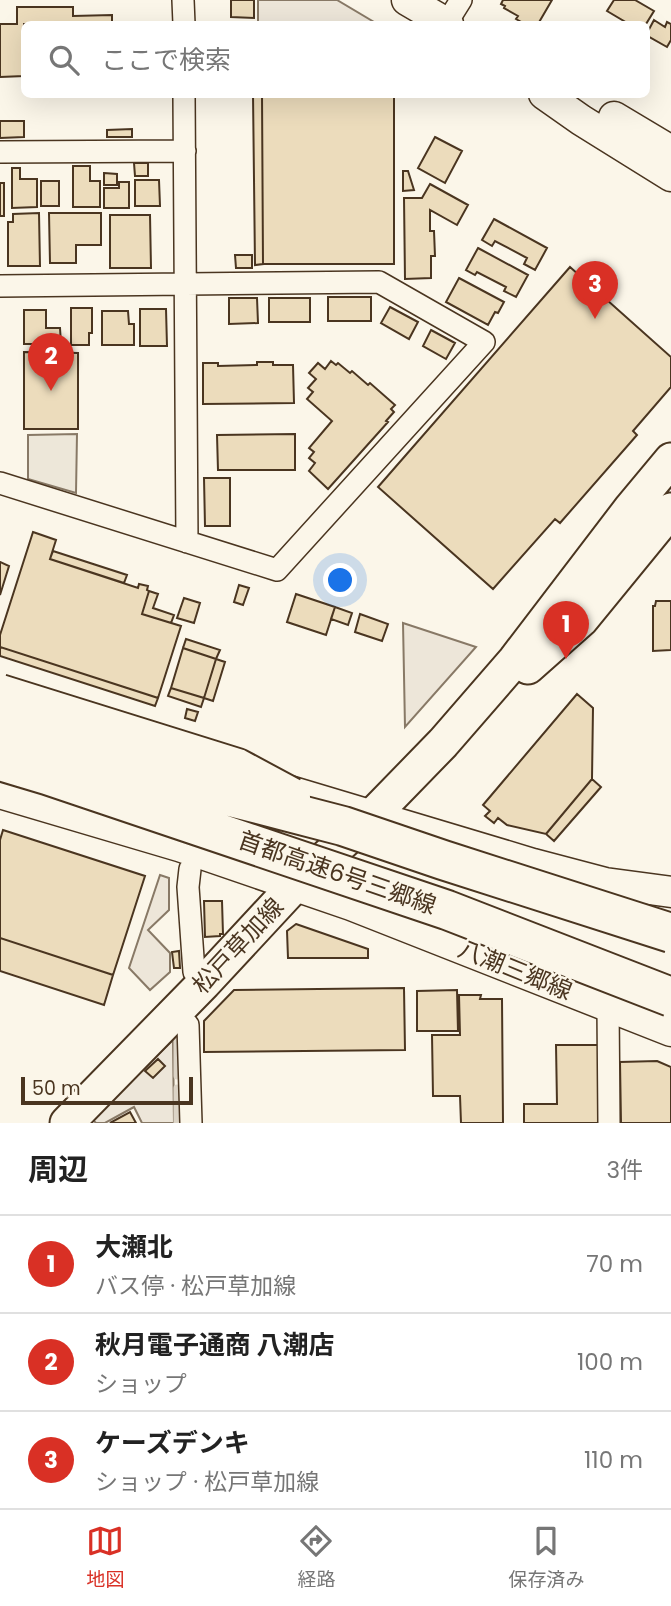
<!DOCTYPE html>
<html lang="ja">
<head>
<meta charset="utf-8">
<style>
	body { margin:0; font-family:Poppins,"Noto Sans JP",sans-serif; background:#f2f2f2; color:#222 }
	.scale { position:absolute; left:21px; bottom:18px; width:172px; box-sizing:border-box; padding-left:7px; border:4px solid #4a3520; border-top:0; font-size:19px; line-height:24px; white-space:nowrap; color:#4a3520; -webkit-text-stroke:5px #fbf6e9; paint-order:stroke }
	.you { position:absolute; left:341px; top:581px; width:24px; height:24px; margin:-18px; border:5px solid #fff; border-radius:50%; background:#1a73e8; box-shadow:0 0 0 10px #1a73e833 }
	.badge { display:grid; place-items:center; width:46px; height:46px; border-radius:50%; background:#d93025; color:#fff; font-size:23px; font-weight:700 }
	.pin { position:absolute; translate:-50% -58px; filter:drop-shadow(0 2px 4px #0008) }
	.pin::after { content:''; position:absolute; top:37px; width:24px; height:21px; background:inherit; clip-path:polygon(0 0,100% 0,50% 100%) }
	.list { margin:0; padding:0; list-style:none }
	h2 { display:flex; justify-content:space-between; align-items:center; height:91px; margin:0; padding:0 28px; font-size:30px }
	h2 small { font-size:23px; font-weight:400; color:#767676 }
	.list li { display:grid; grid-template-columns:46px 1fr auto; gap:21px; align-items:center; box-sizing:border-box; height:98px; padding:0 28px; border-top:2px solid #e0e0e0 }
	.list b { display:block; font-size:26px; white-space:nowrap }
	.list p { margin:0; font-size:23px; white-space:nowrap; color:#767676 }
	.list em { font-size:23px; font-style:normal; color:#767676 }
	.icon { flex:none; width:38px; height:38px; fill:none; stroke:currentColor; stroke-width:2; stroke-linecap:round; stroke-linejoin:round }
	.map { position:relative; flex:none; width:671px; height:1123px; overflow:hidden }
	.search { position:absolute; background:#fff; box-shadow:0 7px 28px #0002; left:21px; right:21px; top:21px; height:77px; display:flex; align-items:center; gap:18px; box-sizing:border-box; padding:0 24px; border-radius:10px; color:#767676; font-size:26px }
	.sheet { height:385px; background:#fff }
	nav { display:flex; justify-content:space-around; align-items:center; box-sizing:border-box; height:98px; border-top:2px solid #e0e0e0; background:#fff; font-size:19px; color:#767676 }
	nav a { display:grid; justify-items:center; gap:4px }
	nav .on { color:#d93025 }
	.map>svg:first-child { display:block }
	.green { fill:#ede6d9; stroke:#887966; stroke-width:2 }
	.parking { fill:#ede7d9; stroke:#887966; stroke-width:2 }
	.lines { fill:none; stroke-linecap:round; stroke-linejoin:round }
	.stream { stroke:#dcd4c6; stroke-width:7 }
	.building { fill:#ecdcbc; stroke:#4a3520; stroke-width:2 }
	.street-casing { stroke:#4a3520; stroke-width:24 }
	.secondary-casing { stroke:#4a3520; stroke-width:33 }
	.primary-casing { stroke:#4a3520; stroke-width:37 }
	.street { stroke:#fbf6e9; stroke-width:21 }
	.secondary { stroke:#fbf6e9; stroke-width:30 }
	.primary { stroke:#fbf6e9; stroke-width:33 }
	.highway-bridge-casing { stroke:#4a3520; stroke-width:42; stroke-linecap:butt }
	.highway-bridge { stroke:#fbf6e9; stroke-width:38 }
	.labels { text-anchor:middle; stroke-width:5; stroke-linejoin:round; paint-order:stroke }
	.street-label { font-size:24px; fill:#4a3520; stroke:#fbf6e9 }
</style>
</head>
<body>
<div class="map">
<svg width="671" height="1123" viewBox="0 0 671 1123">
	<rect width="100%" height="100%" fill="#fbf6e9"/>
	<path class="green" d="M 258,0 L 337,0 L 374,22 L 258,23 Z
		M 403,623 L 476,647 L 405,727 Z
		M 160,875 L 169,878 L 169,910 L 148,930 L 170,953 L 170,972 L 150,990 L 129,968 Z
		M 173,1040 L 174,1123 L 142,1123 L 134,1107 L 105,1123 L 96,1123 L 92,1119 Z"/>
	<path class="parking" d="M 77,434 L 76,493 L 28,479 L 28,435 Z"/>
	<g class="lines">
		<path class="stream" d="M 177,1040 L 177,1076
			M 177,1123 L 177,1088"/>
	</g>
	<path class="building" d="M 231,0 L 254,0 L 254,18 L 231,17 Z
		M 503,0 L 552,0 L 538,24 L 525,24 L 516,19 L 518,16 L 504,8 L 505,6 L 501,4 Z
		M 614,0 L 635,0 L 654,11 L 646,24 L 629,24 L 607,11 Z
		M 17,7 L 73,7 L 73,16 L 112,15 L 112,24 L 24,24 L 24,76 L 0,77 L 0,24 L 17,24 Z
		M 654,20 L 665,27 L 667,22 L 671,24 L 671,40 L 667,47 L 646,35 Z
		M 253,94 L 262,94 L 263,264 L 255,265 Z
		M 262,94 L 394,94 L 394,264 L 263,264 Z
		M 0,121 L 24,121 L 24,137 L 0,138 Z
		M 132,129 L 132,137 L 107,137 L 107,130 Z
		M 435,137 L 462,151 L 445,183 L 418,168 Z
		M 134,163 L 148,163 L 148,176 L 135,176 Z
		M 73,166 L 90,166 L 90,181 L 100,181 L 100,207 L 73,207 Z
		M 12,168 L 20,168 L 20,179 L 37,179 L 37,207 L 12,208 Z
		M 403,171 L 408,171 L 414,190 L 403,191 Z
		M 104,173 L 117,174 L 117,185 L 104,185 Z
		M 135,180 L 159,180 L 160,206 L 135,206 Z
		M 41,181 L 59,181 L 59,206 L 41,206 Z
		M 119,182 L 129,182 L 129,208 L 104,208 L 104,188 L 119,188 Z
		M 0,183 L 4,183 L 4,216 L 0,216 Z
		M 430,184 L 468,205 L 457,225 L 430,210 L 430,231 L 434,231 L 435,256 L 431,256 L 431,278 L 405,279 L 404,198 L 422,198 Z
		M 39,213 L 40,266 L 8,266 L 8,222 L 13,222 L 13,214 Z
		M 49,213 L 101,213 L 101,245 L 76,245 L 76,263 L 50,263 Z
		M 110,215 L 150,215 L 151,268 L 110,268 Z
		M 494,219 L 547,248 L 535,270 L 524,264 L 527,258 L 495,241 L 492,246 L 482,240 Z
		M 478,248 L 528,275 L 516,297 L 504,291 L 506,287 L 477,272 L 475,275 L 466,270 Z
		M 235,255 L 252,255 L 252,268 L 236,268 Z
		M 570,267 L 671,357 L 671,387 L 633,431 L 637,435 L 560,523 L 555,519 L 493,589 L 378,487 Z
		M 459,278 L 504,302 L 498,313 L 495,312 L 488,325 L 446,302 Z
		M 328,297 L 371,297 L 371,321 L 328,321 Z
		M 229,298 L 257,298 L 258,323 L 229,324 Z
		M 269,298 L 310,298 L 310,322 L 269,322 Z
		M 390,307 L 418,322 L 409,339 L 381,323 Z
		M 71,308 L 92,308 L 92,333 L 89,333 L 89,345 L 71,345 Z
		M 140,309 L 166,309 L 167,346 L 140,346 Z
		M 24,310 L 46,310 L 46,328 L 60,328 L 61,344 L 24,344 Z
		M 102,311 L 128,311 L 129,324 L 134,324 L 134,345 L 102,345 Z
		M 431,330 L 455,343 L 446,359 L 423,346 Z
		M 24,352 L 78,353 L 78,429 L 24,429 Z
		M 331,361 L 336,365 L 338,363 L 350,373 L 352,371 L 368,385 L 370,383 L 395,405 L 391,409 L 394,412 L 386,421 L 388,422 L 328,489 L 309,471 L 315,463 L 309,458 L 314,452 L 309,448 L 332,421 L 307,399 L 313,392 L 308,388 L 316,379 L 309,373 L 318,363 L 325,369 Z
		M 257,362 L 273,362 L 273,365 L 293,365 L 294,403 L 203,404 L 203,363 L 218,363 L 218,366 L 257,365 Z
		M 295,434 L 295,470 L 218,470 L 217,435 Z
		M 204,478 L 230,478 L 230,526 L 205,526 Z
		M 33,532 L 56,540 L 50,559 L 138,588 L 139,584 L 148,586 L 147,590 L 149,591 L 142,614 L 181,626 L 158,698 L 0,647 L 0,635 Z
		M 53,551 L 127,575 L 124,583 L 50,559 Z
		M 0,562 L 9,566 L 0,595 Z
		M 239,585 L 249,588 L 243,605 L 234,602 Z
		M 149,591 L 158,594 L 153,608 L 174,615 L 171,623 L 142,614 Z
		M 296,594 L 335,607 L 326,635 L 287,622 Z
		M 184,598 L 200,603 L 194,623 L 177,618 Z
		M 656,601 L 671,601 L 671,650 L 653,651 L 653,606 L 655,606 Z
		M 335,607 L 352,613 L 348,625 L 331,619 Z
		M 360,614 L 388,624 L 382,641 L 355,632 Z
		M 186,639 L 220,650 L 216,659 L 183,648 Z
		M 0,647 L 158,698 L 155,706 L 0,656 Z
		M 183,648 L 216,659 L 204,698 L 171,688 Z
		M 216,659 L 225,662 L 213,701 L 204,698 Z
		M 171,688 L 204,698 L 201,707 L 168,696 Z
		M 577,694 L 593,708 L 592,779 L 546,834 L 507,825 L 498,818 L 494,823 L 485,816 L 490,811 L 483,805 Z
		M 187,709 L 198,712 L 195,721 L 185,718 Z
		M 592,779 L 601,787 L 554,841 L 546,834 Z
		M 3,830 L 145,876 L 113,975 L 0,938 L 0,840 Z
		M 204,901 L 222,901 L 223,934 L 220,934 L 220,936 L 205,937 Z
		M 296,924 L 368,949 L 368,958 L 288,958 L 287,931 Z
		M 0,938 L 113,975 L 104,1005 L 0,971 Z
		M 179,951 L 180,968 L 174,968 L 172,952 Z
		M 404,988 L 405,1050 L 204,1052 L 204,1021 L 234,990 Z
		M 457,990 L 458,1031 L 417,1031 L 417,991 Z
		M 459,995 L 481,995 L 480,999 L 502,999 L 503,1123 L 461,1123 L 460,1096 L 433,1096 L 432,1035 L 460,1035 Z
		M 556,1045 L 599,1045 L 599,1123 L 524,1123 L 524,1104 L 557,1104 Z
		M 158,1059 L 165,1066 L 153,1078 L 145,1071 Z
		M 657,1061 L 671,1067 L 671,1123 L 621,1123 L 620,1062 Z
		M 130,1112 L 136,1123 L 110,1123 Z"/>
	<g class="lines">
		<defs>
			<path id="street" d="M 183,0 L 184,24
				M 446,24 L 461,0
				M 184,94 L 187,542
				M 0,152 L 185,151
				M 0,286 L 379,282 L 484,342 L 277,570 L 0,483
				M 190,869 L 188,887 L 194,972 L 204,983
				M 608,1006 L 609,1123
				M 176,1013 L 188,1025 L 191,1123"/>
			<path id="secondary" d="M 407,0 L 448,24
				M 544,94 L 581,120 L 671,176
				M 614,117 L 671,151
				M 273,786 L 533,864 L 605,883 L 671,892
				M 0,793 L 179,846 L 351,905 L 671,1031"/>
			<path id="primary" d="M 528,667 L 581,620 L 671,510
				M 67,1123 L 204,983 L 295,885 L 373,815 L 443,743 L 515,660 L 631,508 L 671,460"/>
		</defs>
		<use href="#street" class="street-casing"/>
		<use href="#secondary" class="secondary-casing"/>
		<use href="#primary" class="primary-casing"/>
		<use href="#street" class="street"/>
		<use href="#secondary" class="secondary"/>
		<use href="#primary" class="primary"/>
		<defs>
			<path id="highway-bridge" d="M 0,694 L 237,768 L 291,797
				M 0,726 L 231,797 L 343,826 L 443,860 L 671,933
				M 0,761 L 47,775 L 447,910 L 671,997"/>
		</defs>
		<use href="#highway-bridge" class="highway-bridge-casing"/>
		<use href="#highway-bridge" class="highway-bridge"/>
	</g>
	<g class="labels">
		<g class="street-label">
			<text transform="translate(337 873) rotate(19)" y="8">首都高速6号三郷線</text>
			<text transform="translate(238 946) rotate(-47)" y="8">松戸草加線</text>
			<text transform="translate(515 970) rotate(22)" y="8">八潮三郷線</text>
		</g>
	</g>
</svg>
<div class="scale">50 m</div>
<div class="you"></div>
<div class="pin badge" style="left:566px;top:659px">1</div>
<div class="pin badge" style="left:51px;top:391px">2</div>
<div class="pin badge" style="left:595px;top:319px">3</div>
<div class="search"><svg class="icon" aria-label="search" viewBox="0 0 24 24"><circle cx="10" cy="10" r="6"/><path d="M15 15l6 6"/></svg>ここで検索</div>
</div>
<section class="sheet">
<h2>周辺<small>3件</small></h2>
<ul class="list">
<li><span class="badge">1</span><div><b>大瀬北</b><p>バス停 · 松戸草加線</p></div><em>70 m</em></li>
<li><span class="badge">2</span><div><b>秋月電子通商 八潮店</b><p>ショップ</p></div><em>100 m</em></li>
<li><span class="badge">3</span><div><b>ケーズデンキ</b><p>ショップ · 松戸草加線</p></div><em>110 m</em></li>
</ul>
</section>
<nav>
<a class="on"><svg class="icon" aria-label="map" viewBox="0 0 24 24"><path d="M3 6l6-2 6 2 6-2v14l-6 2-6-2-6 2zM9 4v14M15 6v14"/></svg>地図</a>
<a><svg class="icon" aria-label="directions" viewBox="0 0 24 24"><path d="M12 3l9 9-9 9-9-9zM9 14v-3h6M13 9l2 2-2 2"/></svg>経路</a>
<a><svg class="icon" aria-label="saved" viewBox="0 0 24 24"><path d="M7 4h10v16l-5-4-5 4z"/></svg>保存済み</a>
</nav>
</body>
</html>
